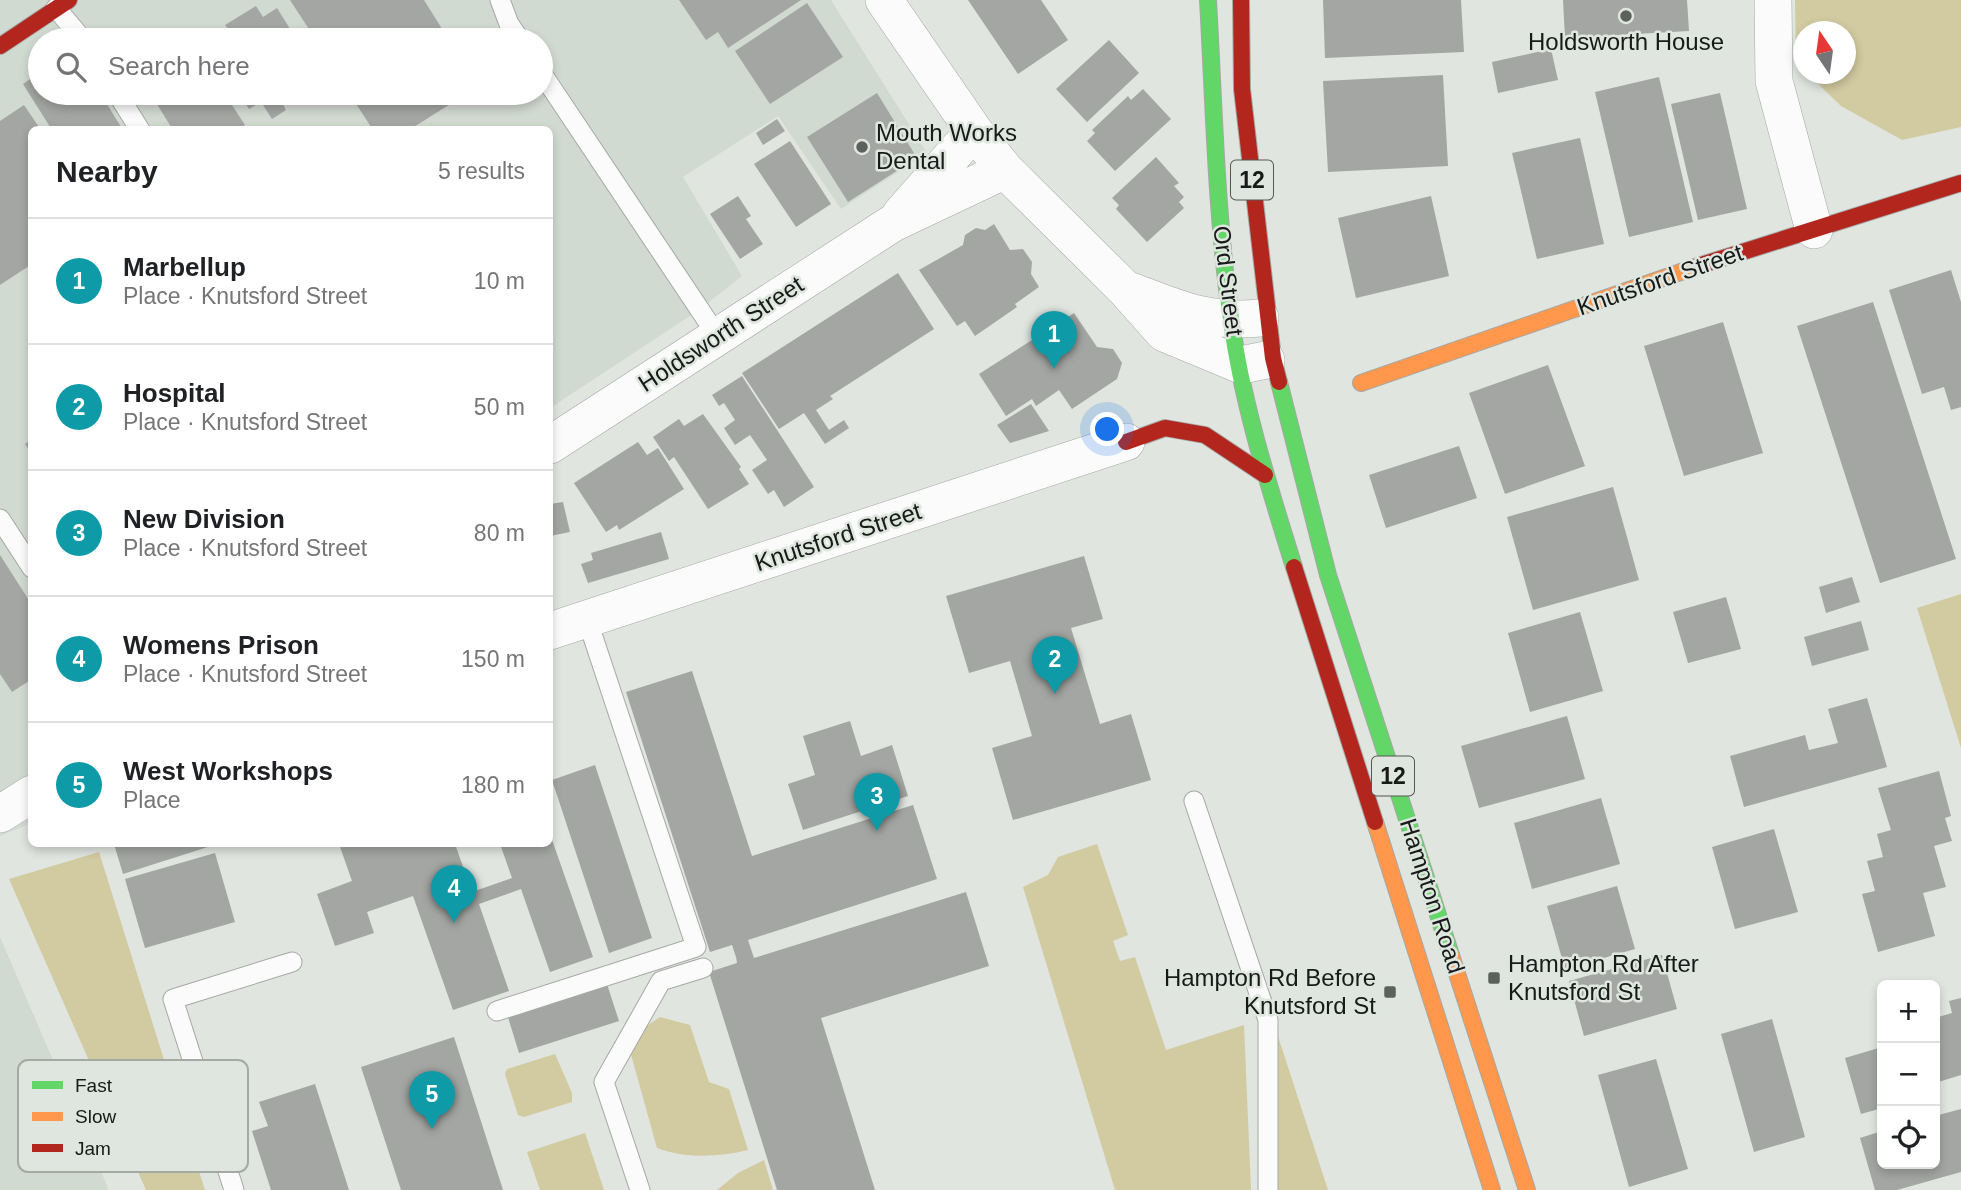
<!DOCTYPE html>
<html lang="en">
<head>
<meta charset="utf-8">
<style>
	body { margin:0; font-family:Helvetica,sans-serif; background:#f2f2f2; color:#202124 }
	.controls { position:absolute; right:21px; bottom:21px; display:grid; overflow:hidden; border-radius:10px; box-shadow:0 4px 10px #0003 }
	.controls button { width:63px; height:63px; display:grid; place-items:center; padding:0; border:0; border-bottom:2px solid #e0e0e0; background:#fff; color:#202124; font:35px sans-serif }
	.compass { position:absolute; left:1793px; top:21px; width:63px; height:63px; border-radius:50%; background:#fff; box-shadow:0 4px 10px #0003; rotate:347deg }
	.you { position:absolute; left:1108px; top:430px; width:24px; height:24px; margin:-18px; border:5px solid #fff; border-radius:50%; background:#1a73e8; box-shadow:0 0 0 10px #1a73e833 }
	.badge { display:grid; place-items:center; width:46px; height:46px; border-radius:50%; background:#1a73e8; color:#fff; font-size:23px; font-weight:700 }
	.pin { position:absolute; translate:-50% -58px; filter:drop-shadow(0 2px 4px #0008) }
	.pin::after { content:''; position:absolute; top:37px; width:24px; height:21px; background:inherit; clip-path:polygon(0 0,100% 0,50% 100%) }
	.list { margin:0; padding:0; list-style:none }
	h2 { display:flex; justify-content:space-between; align-items:center; height:91px; margin:0; padding:0 28px; font-size:30px }
	h2 small { font-size:23px; font-weight:400; color:#757577 }
	.list li { display:grid; grid-template-columns:46px 1fr auto; gap:21px; align-items:center; box-sizing:border-box; height:126px; padding:0 28px; border-top:2px solid #e0e0e0 }
	.list b { display:block; font-size:26px; white-space:nowrap }
	.list p { margin:0; font-size:23px; white-space:nowrap; color:#757577 }
	.list em { font-size:23px; font-style:normal; color:#757577 }
	.icon { flex:none; width:38px; height:38px; fill:none; stroke:currentColor; stroke-width:2; stroke-linecap:round; stroke-linejoin:round }
	.map { position:relative; flex:none; width:1961px; height:1190px; overflow:hidden }
	.search { position:absolute; background:#fff; box-shadow:0 4px 10px #0003; left:28px; top:28px; width:525px; height:77px; display:flex; align-items:center; gap:18px; box-sizing:border-box; padding:0 24px; border-radius:38px; color:#757577; font-size:26px }
	.panel { position:absolute; background:#fff; box-shadow:0 4px 10px #0003; left:28px; top:126px; width:525px; height:721px; border-radius:10px }
	.map>svg:first-child { display:block }
	.built { fill:#d1dad1; fill-rule:evenodd }
	.green { fill:#d2caa1 }
	.building { fill:#a3a6a2 }
	.lines { fill:none; stroke-linecap:round; stroke-linejoin:round }
	.lane-casing { stroke:#a5a8a5; stroke-width:21 }
	.street-casing { stroke:#a5a8a5; stroke-width:38 }
	.fast-casing { stroke:#a5a8a5; stroke-width:18 }
	.slow-casing { stroke:#a5a8a5; stroke-width:18 }
	.jam-casing { stroke:#a5a8a5; stroke-width:18 }
	.lane { stroke:#fafbfa; stroke-width:19 }
	.street { stroke:#fafbfa; stroke-width:37 }
	.fast { stroke:#63d668; stroke-width:16 }
	.slow { stroke:#ff974d; stroke-width:16 }
	.jam { stroke:#b3261e; stroke-width:16 }
	.poi-dot { fill:#5d615e; stroke:#dfe6df; stroke-width:2.5 }
	.labels { text-anchor:middle; stroke-width:5; stroke-linejoin:round; paint-order:stroke }
	.shield { fill:#dfe6df; stroke:#535754; stroke-width:2 }
	.shield-label { font-size:23px; font-weight:bold; fill:#171a18 }
	.poi-label { font-size:24px; fill:#171a18; stroke:#dfe6df; text-anchor:start }
	.street-label { font-size:24px; fill:#171a18; stroke:#dfe6df }
	.key { fill:#dfe6df; stroke:#a3a9a3; stroke-width:2 }
	.key-label { font-size:19px; fill:#171a18 }
</style>
</head>
<body>
<div class="map">
<svg width="1961" height="1190" viewBox="0 0 1961 1190">
	<rect width="100%" height="100%" fill="#e0e5e0"/>
	<path class="built" d="M 0,0 L 831,0 L 927,153 L 841,209 L 778,116 L 683,177 L 742,276 L 699,310 L 550,408 L 550,130 L 32,130 L 32,823 L 0,836 ZM 40,40 L 541,40 L 541,93 L 40,93 Z
		M 0,937 L 109,1190 L 0,1190 Z"/>
	<path class="green" d="M 1795,0 L 1961,0 L 1961,127 L 1902,140 L 1841,106 L 1808,74 L 1846,74 L 1846,32 L 1804,32 L 1803,70 L 1796,63 Z
		M 1961,594 L 1961,748 L 1917,608 Z
		M 1097,844 L 1128,935 L 1113,941 L 1120,961 L 1135,957 L 1166,1050 L 1244,1025 L 1251,1190 L 1115,1190 L 1023,887 L 1048,875 L 1058,857 Z
		M 99,852 L 197,1165 L 205,1190 L 146,1190 L 9,879 Z
		M 660,1017 L 690,1025 L 709,1082 L 729,1089 L 748,1150 C 718,1157 686,1159 657,1148 L 630,1051 L 645,1027 Z
		M 1275,1027 L 1328,1190 L 1275,1190 Z
		M 555,1054 L 572,1093 L 572,1102 L 524,1117 L 518,1115 L 505,1074 L 507,1069 Z
		M 585,1133 L 604,1190 L 540,1190 L 527,1152 Z
		M 764,1160 L 773,1190 L 717,1190 L 738,1173 Z"/>
	<path class="building" d="M 290,0 L 424,0 L 449,40 L 316,40 Z
		M 679,0 L 801,0 L 728,48 L 718,32 L 706,40 Z
		M 968,0 L 1041,0 L 1068,40 L 1018,74 Z
		M 1323,0 L 1461,0 L 1464,52 L 1325,58 Z
		M 1563,0 L 1687,0 L 1689,31 L 1565,38 Z
		M 807,3 L 843,57 L 770,104 L 735,51 Z
		M 256,6 L 263,17 L 277,8 L 297,40 L 226,40 L 232,36 L 225,25 Z
		M 1109,40 L 1139,73 L 1087,122 L 1056,89 Z
		M 1551,49 L 1558,80 L 1498,93 L 1492,62 Z
		M 40,72 L 40,93 L 100,93 L 123,130 L 52,130 L 23,84 Z
		M 1443,75 L 1448,166 L 1328,172 L 1323,81 Z
		M 1659,77 L 1693,222 L 1629,237 L 1595,92 Z
		M 1143,89 L 1171,119 L 1115,171 L 1087,141 L 1095,133 L 1092,130 L 1128,96 L 1131,100 Z
		M 150,93 L 224,93 L 245,125 L 237,130 L 173,130 Z
		M 239,93 L 300,93 L 283,104 L 286,110 L 272,119 L 261,102 L 249,109 Z
		M 302,93 L 318,93 L 307,100 Z
		M 349,93 L 468,93 L 409,130 L 373,130 Z
		M 877,93 L 917,158 L 848,202 L 807,137 Z
		M 1720,93 L 1747,209 L 1698,220 L 1671,104 Z
		M 24,105 L 41,130 L 32,130 L 32,264 L 0,285 L 0,121 Z
		M 777,119 L 785,131 L 763,145 L 756,133 Z
		M 1580,138 L 1604,244 L 1537,259 L 1512,153 Z
		M 790,141 L 831,204 L 796,227 L 754,164 Z
		M 1156,157 L 1179,183 L 1174,186 L 1184,197 L 1179,202 L 1184,208 L 1147,242 L 1116,209 L 1119,205 L 1112,198 Z
		M 738,196 L 751,216 L 746,219 L 763,244 L 740,259 L 710,214 Z
		M 1431,196 L 1449,276 L 1356,298 L 1338,218 Z
		M 994,224 L 1010,250 L 1023,249 L 1032,262 L 1031,274 L 1039,287 L 1015,304 L 1017,307 L 975,336 L 965,321 L 957,326 L 919,270 L 963,245 L 965,235 L 976,228 L 985,230 Z
		M 1951,270 L 1961,302 L 1961,407 L 1951,410 L 1944,387 L 1922,394 L 1889,290 Z
		M 898,273 L 934,329 L 830,396 L 833,399 L 816,410 L 829,430 L 844,420 L 849,428 L 825,444 L 804,413 L 779,429 L 742,373 Z
		M 1873,302 L 1956,559 L 1880,583 L 1797,326 Z
		M 1074,313 L 1097,347 L 1113,349 L 1122,363 L 1117,379 L 1072,409 L 1059,390 L 1036,406 L 1032,399 L 1006,416 L 979,374 Z
		M 1723,322 L 1763,453 L 1684,476 L 1644,346 Z
		M 1548,365 L 1585,466 L 1505,494 L 1469,393 Z
		M 742,376 L 814,487 L 784,507 L 774,490 L 768,494 L 752,470 L 767,460 L 750,435 L 735,445 L 724,428 L 735,420 L 724,403 L 719,406 L 712,395 Z
		M 1031,404 L 1049,431 L 1010,443 L 997,425 Z
		M 703,414 L 741,467 L 739,469 L 749,484 L 708,509 L 674,457 L 669,461 L 653,437 L 679,419 L 684,426 Z
		M 32,439 L 32,454 L 25,444 Z
		M 638,442 L 647,455 L 658,448 L 684,489 L 619,530 L 617,525 L 606,532 L 574,483 Z
		M 1459,446 L 1477,498 L 1386,528 L 1369,475 Z
		M 1613,487 L 1639,580 L 1533,610 L 1507,517 Z
		M 563,502 L 570,532 L 550,536 L 550,504 Z
		M 661,532 L 669,559 L 588,583 L 581,564 L 593,560 L 591,553 Z
		M 0,555 L 32,605 L 32,679 L 12,692 L 0,674 Z
		M 1084,556 L 1103,619 L 1071,628 L 1100,724 L 1131,714 L 1151,780 L 1013,820 L 992,748 L 1032,736 L 1010,661 L 969,673 L 946,596 Z
		M 1852,577 L 1860,602 L 1826,613 L 1819,587 Z
		M 1726,597 L 1741,649 L 1688,663 L 1673,612 Z
		M 1580,612 L 1603,691 L 1530,712 L 1508,633 Z
		M 1861,621 L 1869,650 L 1812,666 L 1804,637 Z
		M 692,671 L 752,856 L 913,805 L 937,879 L 748,940 L 754,958 L 966,892 L 989,966 L 821,1018 L 875,1190 L 777,1190 L 709,972 L 737,963 L 736,957 L 732,945 L 710,952 L 626,692 Z
		M 1867,698 L 1887,767 L 1744,807 L 1730,756 L 1805,735 L 1809,750 L 1838,743 L 1828,709 Z
		M 1567,716 L 1585,779 L 1479,808 L 1461,746 Z
		M 850,721 L 861,756 L 892,745 L 908,796 L 803,830 L 788,784 L 815,775 L 803,736 Z
		M 595,765 L 652,938 L 609,953 L 552,780 Z
		M 1939,771 L 1951,816 L 1945,818 L 1952,841 L 1934,846 L 1946,887 L 1923,893 L 1935,936 L 1878,952 L 1862,894 L 1875,891 L 1867,861 L 1883,857 L 1877,834 L 1891,830 L 1878,788 Z
		M 1601,798 L 1620,864 L 1532,889 L 1514,823 Z
		M 1774,829 L 1798,912 L 1735,929 L 1712,847 Z
		M 550,834 L 593,957 L 550,972 L 521,889 L 479,904 L 509,991 L 453,1010 L 413,896 L 367,912 L 374,933 L 335,946 L 317,894 L 352,881 L 339,844 L 455,844 L 472,892 L 512,878 L 500,844 L 550,844 Z
		M 114,844 L 210,844 L 211,846 L 123,874 Z
		M 215,853 L 235,922 L 145,948 L 125,879 Z
		M 1617,886 L 1635,949 L 1565,969 L 1547,906 Z
		M 1662,955 L 1677,1009 L 1584,1036 L 1569,981 Z
		M 606,981 L 619,1021 L 519,1053 L 507,1014 Z
		M 1961,998 L 1961,1075 L 1935,1083 L 1935,1018 L 1952,1013 L 1949,1001 Z
		M 1772,1019 L 1805,1137 L 1754,1152 L 1721,1034 Z
		M 454,1037 L 503,1190 L 401,1190 L 361,1067 Z
		M 1882,1047 L 1882,1108 L 1861,1114 L 1845,1058 Z
		M 1656,1059 L 1688,1169 L 1629,1187 L 1598,1075 Z
		M 315,1084 L 349,1190 L 271,1190 L 252,1131 L 268,1126 L 259,1102 Z
		M 1961,1109 L 1961,1172 L 1897,1190 L 1875,1190 L 1860,1138 L 1882,1131 L 1882,1164 L 1935,1164 L 1935,1116 Z"/>
	<g class="lines">
		<defs>
			<path id="lane" d="M 500,0 L 509,24 L 520,40
				M 56,8 L 83,40
				M 541,72 L 718,337
				M 117,93 L 140,130
				M 0,519 L 32,568
				M 1194,801 L 1268,1020 L 1268,1190
				M 497,1011 L 696,947 L 587,619
				M 234,1190 L 173,999 L 292,962
				M 640,1190 L 604,1082 L 661,981 L 703,968"/>
			<path id="street" d="M 884,0 L 974,131 L 1005,170 L 1124,288 L 1164,333 L 1241,365 L 1266,360
				M 1773,0 L 1774,81 L 1814,230
				M 901,214 L 974,131
				M 1131,291 C 1178,309 1208,323 1260,318
				M 550,445 L 893,223 L 1005,170
				M 550,631 L 1126,442
				M 0,814 L 32,794"/>
			<path id="fast" d="M 1208,0 C 1214,106 1216,214 1231,319 C 1242,403 1269,486 1294,567
				M 1279,382 L 1328,575 L 1451,955"/>
			<path id="slow" d="M 1361,383 L 1698,266
				M 1375,822 L 1492,1190
				M 1451,955 L 1527,1190"/>
			<path id="jam" d="M 1241,0 L 1242,89 L 1273,358 L 1279,382
				M 0,46 L 69,0
				M 1698,266 L 1961,183
				M 1126,442 L 1165,428 L 1205,435 L 1265,475
				M 1294,567 L 1375,822"/>
		</defs>
		<use href="#lane" class="lane-casing"/>
		<use href="#street" class="street-casing"/>
		<use href="#fast" class="fast-casing"/>
		<use href="#slow" class="slow-casing"/>
		<use href="#jam" class="jam-casing"/>
		<use href="#lane" class="lane"/>
		<use href="#street" class="street"/>
		<use href="#fast" class="fast"/>
		<use href="#slow" class="slow"/>
		<use href="#jam" class="jam"/>
	</g>
	<g class="poi-dot">
		<circle cx="1626" cy="16" r="7"/>
		<circle cx="862" cy="147" r="7"/>
		<rect x="1487" y="971" width="14" height="14" rx="3.5"/>
		<rect x="1383" y="985" width="14" height="14" rx="3.5"/>
	</g>
	<g class="labels">
		<g class="shield">
			<rect x="1231" y="160.5" width="42" height="39" rx="5"/>
			<rect x="1372" y="756.5" width="42" height="39" rx="5"/>
		</g>
		<g class="shield-label">
			<text x="1252" y="188">12</text>
			<text x="1393" y="784">12</text>
		</g>
		<g class="poi-label">
			<text x="1626" y="50" text-anchor="middle">Holdsworth House</text>
			<text x="876" y="141">Mouth Works<tspan x="876" dy="28">Dental</tspan></text>
			<text x="1508" y="972">Hampton Rd After<tspan x="1508" dy="28">Knutsford St</tspan></text>
			<text x="1376" y="986" text-anchor="end">Hampton Rd Before<tspan x="1376" dy="28">Knutsford St</tspan></text>
		</g>
		<g class="street-label">
			<text transform="translate(1660 280) rotate(-19)" y="8">Knutsford Street</text>
			<text transform="translate(1228 281) rotate(83)" y="8">Ord Street</text>
			<text transform="translate(721 334) rotate(-33)" y="8">Holdsworth Street</text>
			<text transform="translate(838 537) rotate(-18)" y="8">Knutsford Street</text>
			<text transform="translate(1432 896) rotate(72)" y="8">Hampton Road</text>
		</g>
	</g>
	<rect x="18" y="1060" width="230" height="112" rx="10" class="key"/>
	<rect x="32" y="1081" width="31" height="8" fill="#63d668"/>
	<rect x="32" y="1112" width="31" height="9" fill="#ff974d"/>
	<rect x="32" y="1144" width="31" height="8" fill="#b3261e"/>
	<g class="key-label">
		<text x="75" y="1092">Fast</text>
		<text x="75" y="1123">Slow</text>
		<text x="75" y="1155">Jam</text>
	</g>
</svg>
<div class="controls">
<button>+</button>
<button>−</button>
<button><svg class="icon" aria-label="locate" viewBox="0 0 24 24"><circle cx="12" cy="12" r="6"/><path d="M12 2v4M12 18v4M2 12h4M18 12h4"/></svg></button>
</div>
<svg class="compass" viewBox="-18 -18 36 36"><path d="M0-13l5 13h-10z" fill="#e53935"/><path d="M0 13l5-13h-10z" fill="#757577"/></svg>
<div class="you"></div>
<div class="pin badge" style="left:1054px;top:369px;background:#0f9aa8">1</div>
<div class="pin badge" style="left:1055px;top:694px;background:#0f9aa8">2</div>
<div class="pin badge" style="left:877px;top:831px;background:#0f9aa8">3</div>
<div class="pin badge" style="left:454px;top:923px;background:#0f9aa8">4</div>
<div class="pin badge" style="left:432px;top:1129px;background:#0f9aa8">5</div>
<div class="search"><svg class="icon" aria-label="search" viewBox="0 0 24 24"><circle cx="10" cy="10" r="6"/><path d="M15 15l6 6"/></svg>Search here</div>
<section class="panel">
<h2>Nearby<small>5 results</small></h2>
<ul class="list">
<li><span class="badge" style="background:#0f9aa8">1</span><div><b>Marbellup</b><p>Place · Knutsford Street</p></div><em>10 m</em></li>
<li><span class="badge" style="background:#0f9aa8">2</span><div><b>Hospital</b><p>Place · Knutsford Street</p></div><em>50 m</em></li>
<li><span class="badge" style="background:#0f9aa8">3</span><div><b>New Division</b><p>Place · Knutsford Street</p></div><em>80 m</em></li>
<li><span class="badge" style="background:#0f9aa8">4</span><div><b>Womens Prison</b><p>Place · Knutsford Street</p></div><em>150 m</em></li>
<li><span class="badge" style="background:#0f9aa8">5</span><div><b>West Workshops</b><p>Place</p></div><em>180 m</em></li>
</ul>
</section>
</div>
</body>
</html>
